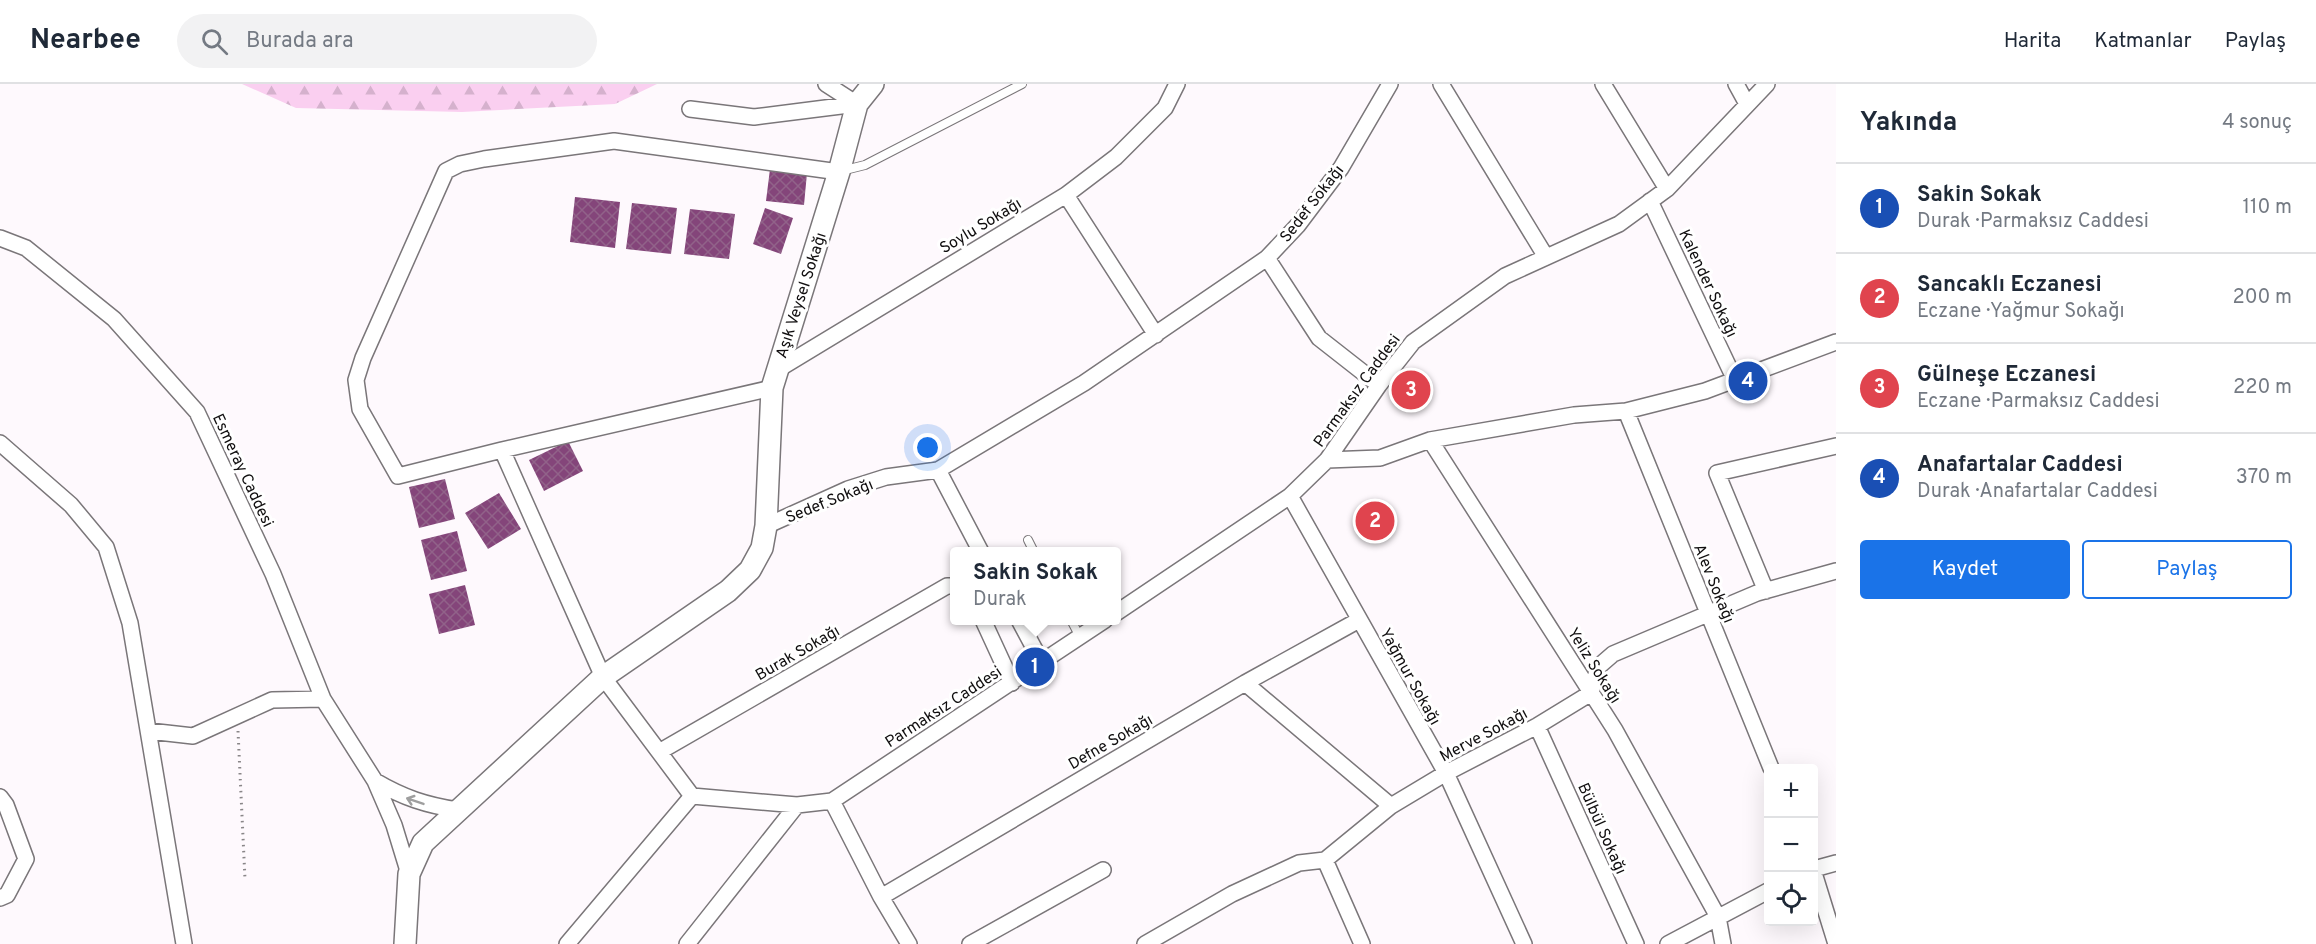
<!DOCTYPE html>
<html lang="tr">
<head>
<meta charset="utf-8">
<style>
	body { margin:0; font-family:Overpass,sans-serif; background:#f2f2f3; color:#1f2937 }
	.controls { position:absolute; right:18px; bottom:18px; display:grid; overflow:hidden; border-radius:6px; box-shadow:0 6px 24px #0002 }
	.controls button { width:54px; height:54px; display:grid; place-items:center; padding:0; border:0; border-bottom:2px solid #e0e1e3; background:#fff; color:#1f2937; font:30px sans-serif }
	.you { position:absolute; left:928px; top:364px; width:21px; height:21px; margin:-15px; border:4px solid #fff; border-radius:50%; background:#1a73e8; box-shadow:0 0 0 9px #1a73e833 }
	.badge { display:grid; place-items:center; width:39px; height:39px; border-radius:50%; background:#1a73e8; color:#fff; font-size:20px; font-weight:700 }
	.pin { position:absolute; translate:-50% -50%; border:3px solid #fff; box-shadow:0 2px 6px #0006 }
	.popup { position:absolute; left:950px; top:463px; width:171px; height:78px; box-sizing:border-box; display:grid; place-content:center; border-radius:6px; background:#fff; filter:drop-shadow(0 2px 4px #0005); font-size:20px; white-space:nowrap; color:#747a83 }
	.popup b { font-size:22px; color:#1f2937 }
	.popup::after { content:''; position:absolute; left:50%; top:100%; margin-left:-12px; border:12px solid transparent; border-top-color:#fff }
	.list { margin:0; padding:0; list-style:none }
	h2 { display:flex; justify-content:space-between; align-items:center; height:78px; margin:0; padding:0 24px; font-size:26px }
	h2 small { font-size:20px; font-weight:400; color:#747a83 }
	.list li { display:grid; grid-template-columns:39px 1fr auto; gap:18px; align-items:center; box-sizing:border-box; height:90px; padding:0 24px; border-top:2px solid #e0e1e3 }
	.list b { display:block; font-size:22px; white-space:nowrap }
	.list p { margin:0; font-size:20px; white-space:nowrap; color:#747a83 }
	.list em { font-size:20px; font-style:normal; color:#747a83 }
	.actions { display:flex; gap:12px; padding:18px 24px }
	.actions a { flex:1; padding:14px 0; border:2px solid #1a73e8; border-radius:6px; text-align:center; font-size:21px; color:#1a73e8 }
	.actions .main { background:#1a73e8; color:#fff }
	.icon { flex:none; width:33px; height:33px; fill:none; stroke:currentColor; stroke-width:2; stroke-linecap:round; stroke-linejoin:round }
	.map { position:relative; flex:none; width:1836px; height:860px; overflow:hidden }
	header { display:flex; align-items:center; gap:36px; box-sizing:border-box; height:84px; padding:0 30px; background:#fff; border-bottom:2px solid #e0e1e3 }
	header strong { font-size:28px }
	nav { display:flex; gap:33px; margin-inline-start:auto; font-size:21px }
	.search { width:420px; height:54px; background:#f2f2f3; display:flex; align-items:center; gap:15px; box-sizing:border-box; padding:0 21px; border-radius:33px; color:#747a83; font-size:22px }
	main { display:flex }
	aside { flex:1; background:#fff }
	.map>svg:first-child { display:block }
	.forest { fill:url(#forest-firs) }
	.building { fill:url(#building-cross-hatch) }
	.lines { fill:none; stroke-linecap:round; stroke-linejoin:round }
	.lane-casing { stroke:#7a7679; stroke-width:10 }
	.street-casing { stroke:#7a7679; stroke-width:18 }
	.secondary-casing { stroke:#7a7679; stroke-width:24 }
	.path { stroke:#898688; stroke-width:3; stroke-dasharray:1.5 4.5; stroke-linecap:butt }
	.lane { stroke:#fff; stroke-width:8 }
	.street { stroke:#fff; stroke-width:15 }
	.secondary { stroke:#fff; stroke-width:21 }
	.oneway { stroke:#9f9f9f }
	.labels { text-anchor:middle; stroke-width:6; stroke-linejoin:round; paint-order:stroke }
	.street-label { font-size:16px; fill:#100e0f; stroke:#fff }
</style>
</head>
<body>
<header>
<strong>Nearbee</strong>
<div class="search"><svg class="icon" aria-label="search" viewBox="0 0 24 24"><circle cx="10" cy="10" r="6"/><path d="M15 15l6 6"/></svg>Burada ara</div>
<nav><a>Harita</a><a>Katmanlar</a><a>Paylaş</a></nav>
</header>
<main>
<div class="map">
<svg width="1836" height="860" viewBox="0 0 1836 860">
	<defs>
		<pattern id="forest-firs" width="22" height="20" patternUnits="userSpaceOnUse" patternTransform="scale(1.5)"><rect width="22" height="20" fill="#facff0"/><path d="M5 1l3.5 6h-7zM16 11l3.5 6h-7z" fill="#d5b1cd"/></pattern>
		<pattern id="building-cross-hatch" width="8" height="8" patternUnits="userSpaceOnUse" patternTransform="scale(1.5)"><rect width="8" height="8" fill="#84457a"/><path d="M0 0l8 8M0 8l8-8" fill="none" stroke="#916289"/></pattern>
	</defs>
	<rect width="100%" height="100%" fill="#fef9fd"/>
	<path class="forest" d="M 242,0 L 657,0 L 615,20 L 462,28 L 296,24 Z"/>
	<path class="building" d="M 770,85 L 807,89 L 804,121 L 766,117 Z
		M 575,113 L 620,118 L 615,164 L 570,158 Z
		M 632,119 L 677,124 L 671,170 L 626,165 Z
		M 765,124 L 793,134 L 781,170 L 753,160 Z
		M 690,125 L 735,130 L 729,175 L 684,170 Z
		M 568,357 L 583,387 L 544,407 L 529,376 Z
		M 445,395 L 455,435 L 419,444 L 409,403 Z
		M 499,409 L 521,445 L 488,465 L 465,429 Z
		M 457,447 L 467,487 L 431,496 L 421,456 Z
		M 465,501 L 475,541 L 439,550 L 429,510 Z"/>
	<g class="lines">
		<defs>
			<path id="lane" d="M 841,87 L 865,81 L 1022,0
				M 1028,456 L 1034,468
				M 1071,536 L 1080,553"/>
			<path id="street" d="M 826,0 L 857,20
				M 1441,0 L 1546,173
				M 1603,0 L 1667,105
				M 1736,0 L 1747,20
				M 690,25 L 754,33 L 857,20
				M 839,88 L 614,57 L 484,75 L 460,80 L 446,87 L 363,274 L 356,296 L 360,325 L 398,392 L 502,366 L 603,593 L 692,712 L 797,721 L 832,717 L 1105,536
				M 1066,111 L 1156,251
				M 1650,117 L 1735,296
				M 0,154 L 26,164 L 114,235 L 197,328 L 273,490 L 323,615 L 375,697 L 394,741 L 409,790
				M 1267,174 L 1319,254 L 1379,301
				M 777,286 L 1066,111 L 1116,73 L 1165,24 L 1177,0
				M 1626,327 L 1771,684
				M 1430,356 L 1615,646 L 1718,833 L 1723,860
				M 0,359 L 71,421 L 106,463 L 130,539 L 184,860
				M 502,366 L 772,304
				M 1327,376 L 1380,374 L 1430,356 L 1574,331 L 1626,327 L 1705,307 L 1836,258
				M 938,386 L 981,468
				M 1290,412 L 1446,689 L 1524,860
				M 766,442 L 848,405 L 886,393 L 938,386 L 1084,299 L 1267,174 L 1298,141 L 1341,84 L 1390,0
				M 1766,507 L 1717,389 L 1836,362
				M 1116,529 L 1290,412 L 1327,376 L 1379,301 L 1413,258 L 1505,192 L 1619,140 L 1667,105 L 1767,0
				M 983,536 L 1012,599
				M 1019,536 L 1042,579
				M 1245,599 L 1391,722
				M 1537,642 L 1636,860
				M 149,647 L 193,652 L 272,616 L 323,615
				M 659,668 L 947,502 L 954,502
				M 375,697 C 404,714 426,721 458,726
				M 0,713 L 6,721 L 26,775 L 7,811 L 0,814
				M 832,717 L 881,813 L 909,860
				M 1325,776 L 1362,860
				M 1814,785 L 1836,779
				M 1814,789 L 1836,860
				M 881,813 L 1245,599 L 1359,536
				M 567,860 L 692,712
				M 687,860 L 797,721
				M 970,860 L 1103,786
				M 1145,860 L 1232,810 L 1299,779 L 1325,776 L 1391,722 L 1446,689 L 1537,642 L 1591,609 L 1598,583 L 1613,570 L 1757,509 L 1836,487
				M 1668,860 L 1768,807"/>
			<path id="secondary" d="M 405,860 L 409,790 L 423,759 L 603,593 L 728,507 L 750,486 L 762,464 L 766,442 L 772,304 L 839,88 L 857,20 L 873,0"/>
		</defs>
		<use href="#lane" class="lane-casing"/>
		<use href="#street" class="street-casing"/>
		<use href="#secondary" class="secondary-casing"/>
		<path class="path" d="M 238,647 L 245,795"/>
		<use href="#lane" class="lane"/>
		<use href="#street" class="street"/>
		<use href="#secondary" class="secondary"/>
	</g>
	<defs><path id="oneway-shaft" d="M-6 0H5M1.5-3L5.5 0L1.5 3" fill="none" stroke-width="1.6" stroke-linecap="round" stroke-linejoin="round" transform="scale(1.5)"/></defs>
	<use class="oneway" href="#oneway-shaft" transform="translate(415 717) rotate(-161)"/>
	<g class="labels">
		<g class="street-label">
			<text transform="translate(1311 119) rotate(-52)" y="6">Sedef Sokağı</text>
			<text transform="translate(980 141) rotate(-31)" y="6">Soylu Sokağı</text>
			<text transform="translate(1709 199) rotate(65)" y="6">Kalender Sokağı</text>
			<text transform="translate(800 211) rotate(-72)" y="6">Aşık Veysel Sokağı</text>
			<text transform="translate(1356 306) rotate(-54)" y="6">Parmaksız Caddesi</text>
			<text transform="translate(244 386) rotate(65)" y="6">Esmeray Caddesi</text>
			<text transform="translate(829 416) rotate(-22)" y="6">Sedef Sokağı</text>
			<text transform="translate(1715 499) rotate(68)" y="6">Alev Sokağı</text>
			<text transform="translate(797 568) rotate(-30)" y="6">Burak Sokağı</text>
			<text transform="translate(1595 581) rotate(58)" y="6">Yeliz Sokağı</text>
			<text transform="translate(1411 592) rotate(61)" y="6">Yağmur Sokağı</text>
			<text transform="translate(943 622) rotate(-33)" y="6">Parmaksız Caddesi</text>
			<text transform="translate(1483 650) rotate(-28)" y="6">Merve Sokağı</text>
			<text transform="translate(1110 657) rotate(-30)" y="6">Defne Sokağı</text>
			<text transform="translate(1603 744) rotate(66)" y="6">Bülbül Sokağı</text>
		</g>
	</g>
</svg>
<div class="controls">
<button>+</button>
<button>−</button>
<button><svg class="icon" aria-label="locate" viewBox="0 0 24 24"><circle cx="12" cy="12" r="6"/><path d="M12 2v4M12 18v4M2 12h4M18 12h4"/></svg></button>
</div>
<div class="you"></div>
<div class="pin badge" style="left:1035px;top:583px;background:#1a4fb4">1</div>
<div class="popup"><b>Sakin Sokak</b>Durak</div>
<div class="pin badge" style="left:1375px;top:437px;background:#e0444e">2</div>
<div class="pin badge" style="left:1411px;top:306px;background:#e0444e">3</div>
<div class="pin badge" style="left:1748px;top:297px;background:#1a4fb4">4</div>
</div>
<aside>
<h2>Yakında<small>4 sonuç</small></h2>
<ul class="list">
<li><span class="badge" style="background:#1a4fb4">1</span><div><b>Sakin Sokak</b><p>Durak · Parmaksız Caddesi</p></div><em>110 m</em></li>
<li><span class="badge" style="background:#e0444e">2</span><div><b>Sancaklı Eczanesi</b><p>Eczane · Yağmur Sokağı</p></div><em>200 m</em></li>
<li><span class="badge" style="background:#e0444e">3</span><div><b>Gülneşe Eczanesi</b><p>Eczane · Parmaksız Caddesi</p></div><em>220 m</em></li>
<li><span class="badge" style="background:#1a4fb4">4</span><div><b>Anafartalar Caddesi</b><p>Durak · Anafartalar Caddesi</p></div><em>370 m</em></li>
</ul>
<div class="actions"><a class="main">Kaydet</a><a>Paylaş</a></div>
</aside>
</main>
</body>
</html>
